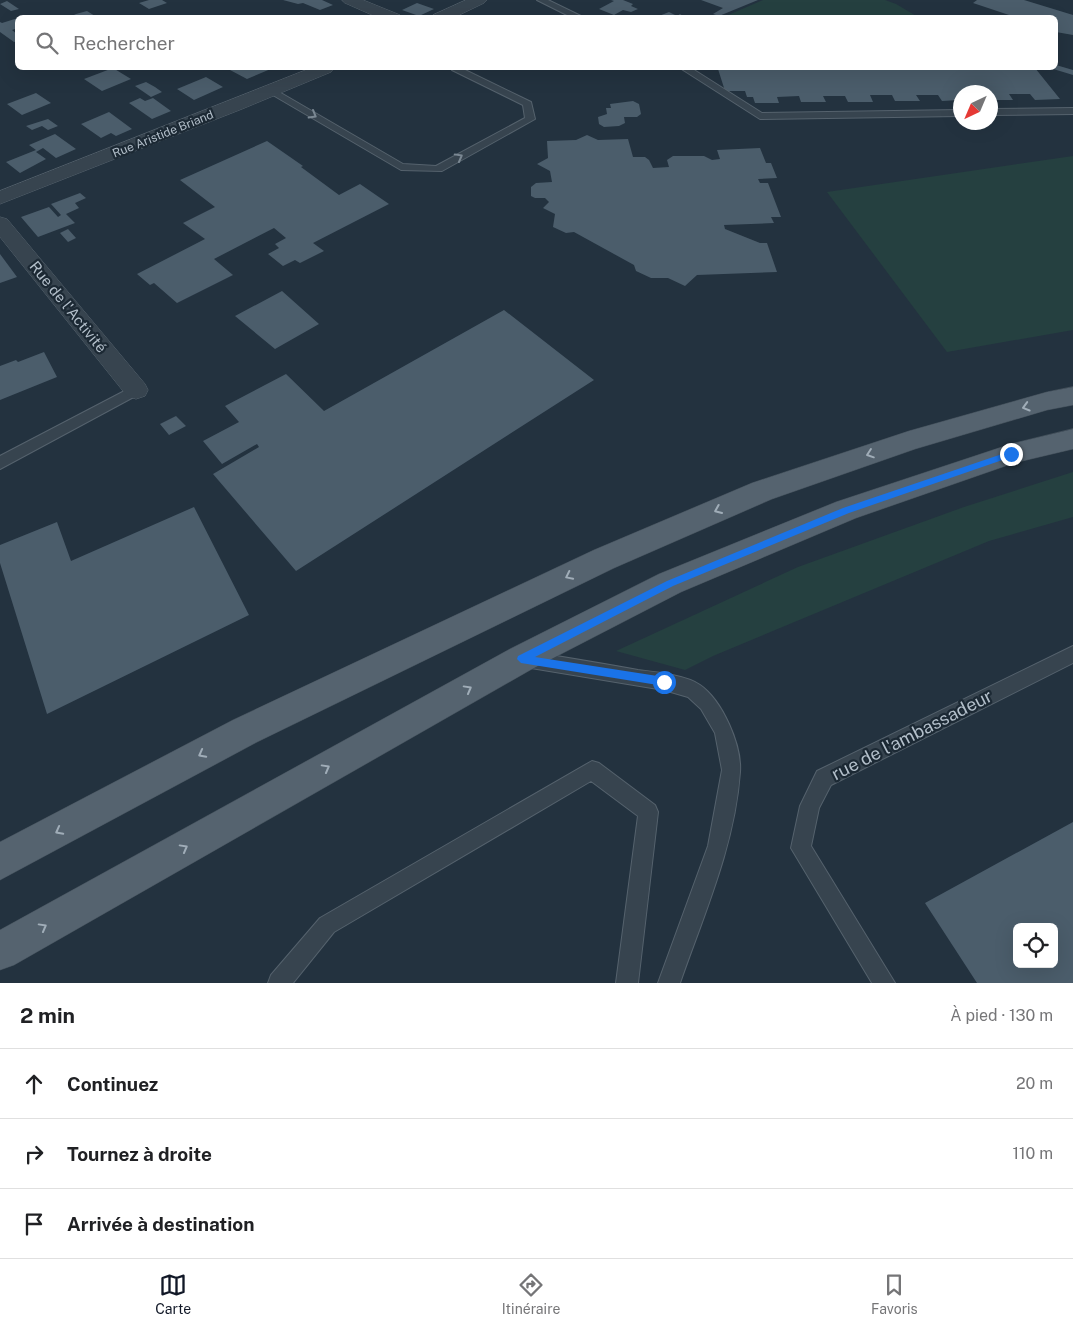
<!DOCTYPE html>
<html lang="fr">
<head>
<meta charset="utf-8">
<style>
	body { margin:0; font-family:"Public Sans",sans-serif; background:#f2f2f2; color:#202124 }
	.controls { position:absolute; right:15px; bottom:15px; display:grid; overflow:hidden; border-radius:8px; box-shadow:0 5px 20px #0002 }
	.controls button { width:45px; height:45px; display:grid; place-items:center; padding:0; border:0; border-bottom:1px solid #e0e0e0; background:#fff; color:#202124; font:25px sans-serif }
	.compass { position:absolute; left:953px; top:85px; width:45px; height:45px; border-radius:50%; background:#fff; box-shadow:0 5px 20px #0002; rotate:224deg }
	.stop { position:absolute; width:15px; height:15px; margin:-11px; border:4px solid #1a73e8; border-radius:50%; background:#fff }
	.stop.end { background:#1a73e8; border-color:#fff; box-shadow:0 1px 5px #0008 }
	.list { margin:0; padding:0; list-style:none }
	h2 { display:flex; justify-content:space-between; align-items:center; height:65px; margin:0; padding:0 20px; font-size:21px }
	h2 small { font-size:16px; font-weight:400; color:#757577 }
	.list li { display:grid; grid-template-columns:32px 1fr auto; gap:15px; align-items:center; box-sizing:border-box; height:70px; padding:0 20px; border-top:1px solid #e0e0e0 }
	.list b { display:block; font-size:19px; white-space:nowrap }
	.list em { font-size:16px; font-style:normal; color:#757577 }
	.icon { flex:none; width:28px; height:28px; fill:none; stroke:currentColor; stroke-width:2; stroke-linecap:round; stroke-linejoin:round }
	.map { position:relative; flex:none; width:1073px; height:983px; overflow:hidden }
	.search { position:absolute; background:#fff; box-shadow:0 5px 20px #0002; left:15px; right:15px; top:15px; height:55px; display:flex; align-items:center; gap:12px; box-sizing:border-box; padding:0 18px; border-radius:8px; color:#757577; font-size:19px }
	.sheet { height:275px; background:#fff }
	nav { display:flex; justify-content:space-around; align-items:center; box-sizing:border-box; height:70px; border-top:1px solid #e0e0e0; background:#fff; font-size:14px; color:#757577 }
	nav a { display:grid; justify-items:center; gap:2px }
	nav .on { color:#111827 }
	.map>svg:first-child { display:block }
	.green { fill:#254040 }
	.building { fill:#4b5d6b; fill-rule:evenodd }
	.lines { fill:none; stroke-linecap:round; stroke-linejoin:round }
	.lane-casing { stroke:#55626d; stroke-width:2 }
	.street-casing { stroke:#55626d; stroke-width:1 }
	.primary-casing { stroke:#404d58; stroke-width:1 }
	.lane { fill:#37444f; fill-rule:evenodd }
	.street { fill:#37444f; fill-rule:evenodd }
	.primary { fill:#55636f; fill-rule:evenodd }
	.oneway { stroke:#7b8893 }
	.oneway2 { stroke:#a0adb8 }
	.route { fill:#1a73e8 }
	.labels { text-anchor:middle; stroke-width:4.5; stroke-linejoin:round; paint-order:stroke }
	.far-street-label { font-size:12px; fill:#b3bfca; stroke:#1c2934 }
	.street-label { font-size:15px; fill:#b3bfca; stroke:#1c2934 }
	.near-street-label { font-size:18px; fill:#b3bfca; stroke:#1c2934 }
</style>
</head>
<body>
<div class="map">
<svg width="1073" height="983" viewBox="0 0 1073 983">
	<rect width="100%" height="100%" fill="#23323f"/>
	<path class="green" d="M 763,0 L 885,0 L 896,4 L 918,17 L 726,16 Z
		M 1073,156 L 1073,330 L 947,352 L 827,192 Z
		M 1073,472 L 1073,517 L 989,541 L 713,656 L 685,670 L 616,651 L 798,567 L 964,507 Z"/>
	<path class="building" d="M 149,0 L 162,0 L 167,3 L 149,9 L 139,3 Z
		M 283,0 L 322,0 L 333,5 L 320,10 L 303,3 L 298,4 Z
		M 611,0 L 623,0 L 633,4 L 631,6 L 638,9 L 631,12 L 623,10 L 614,15 L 599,9 L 614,1 Z
		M 701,0 L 758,0 L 719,16 L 713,14 L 723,8 Z
		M 977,0 L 1024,0 L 1073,15 L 1073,35 L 1056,32 L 1056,18 L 1018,18 L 973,3 Z
		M 7,1 L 19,9 L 11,11 L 0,4 Z
		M 417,3 L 434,9 L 419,16 L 402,10 Z
		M 87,11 L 95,16 L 68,18 L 76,14 Z
		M 669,12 L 677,16 L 680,14 L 686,18 L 654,18 Z
		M 18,18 L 18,28 L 12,30 L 18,35 L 18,41 L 14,42 L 0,32 L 0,22 L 2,23 Z
		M 1056,65 L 1073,70 L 1073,75 L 1050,68 L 1056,68 Z
		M 113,68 L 131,79 L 102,91 L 84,79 Z
		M 236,68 L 273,68 L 247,79 L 230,70 Z
		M 737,68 L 1035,68 L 1060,99 L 1035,100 L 1030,94 L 1009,94 L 1013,100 L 990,100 L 990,92 L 960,92 L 960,100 L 942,101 L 938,95 L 916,95 L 920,101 L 895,101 L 892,95 L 870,95 L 873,102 L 848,102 L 845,96 L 823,96 L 826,102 L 801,102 L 799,96 L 777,97 L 779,103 L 755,103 L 753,97 L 747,97 L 745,91 L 725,91 L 718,69 Z
		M 206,77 L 223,87 L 194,100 L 177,89 Z
		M 146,82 L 155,87 L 162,92 L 151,97 L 135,86 Z
		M 36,93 L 51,103 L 22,115 L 7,104 Z
		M 140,98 L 145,101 L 153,98 L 171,111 L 152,119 L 129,103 Z
		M 633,101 L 639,104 L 641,114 L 637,117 L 624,117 L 625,123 L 619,126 L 604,127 L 599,124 L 598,117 L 607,114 L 606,108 L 611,108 L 610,104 Z
		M 109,112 L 132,129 L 116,136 L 111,133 L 101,138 L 81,124 Z
		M 48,119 L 58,126 L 48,130 L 42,126 L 32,130 L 26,126 Z
		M 55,134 L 76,149 L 56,158 L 43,148 L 36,152 L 46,159 L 20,173 L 6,162 L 36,150 L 29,145 Z
		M 587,135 L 598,140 L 628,139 L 633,157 L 645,157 L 649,160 L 653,168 L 669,167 L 667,160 L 673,156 L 704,156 L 712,160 L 720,159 L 717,150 L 760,148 L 766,163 L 771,163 L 777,178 L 758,179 L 760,183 L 768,183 L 781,217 L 771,217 L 774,223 L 724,225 L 725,229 L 760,243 L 767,243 L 777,272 L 697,275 L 685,286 L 668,278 L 651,278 L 636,271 L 634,265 L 574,232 L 566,233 L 553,227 L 555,214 L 543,208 L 549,202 L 545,198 L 535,198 L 531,196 L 531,187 L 536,183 L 552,182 L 550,171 L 537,164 L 548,158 L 547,141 L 576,140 Z
		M 267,141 L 303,166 L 301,167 L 339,195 L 360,184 L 389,204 L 313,243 L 324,251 L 300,263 L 295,260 L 283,266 L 268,254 L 279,248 L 275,244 L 286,238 L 274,228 L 214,259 L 233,275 L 177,303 L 154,283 L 150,285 L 137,274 L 205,239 L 183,223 L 215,207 L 180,180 Z
		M 80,193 L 86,198 L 75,203 L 79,208 L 66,214 L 75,223 L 38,237 L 21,217 L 49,207 L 58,217 L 61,215 L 51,204 Z
		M 68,229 L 76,238 L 68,242 L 60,233 Z
		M 0,254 L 17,277 L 0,283 Z
		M 282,291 L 319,324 L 275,349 L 235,316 Z
		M 504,310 L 594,380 L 296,571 L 213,474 L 259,447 L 257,444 L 222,464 L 203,441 L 239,422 L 225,406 L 286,374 L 324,411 Z
		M 44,352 L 57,377 L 0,400 L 0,366 L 16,360 L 18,362 Z
		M 176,416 L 186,426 L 169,435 L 160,424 Z
		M 194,507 L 249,615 L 47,714 L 0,563 L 0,545 L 57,522 L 71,561 Z
		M 1073,822 L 1073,983 L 977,983 L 925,903 ZM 1017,927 L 1054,927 L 1054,964 L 1017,964 Z"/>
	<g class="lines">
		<defs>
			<path id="lane" d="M 537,0 L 548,0 L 585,18 L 573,18 Z
				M 451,68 L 461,68 L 531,102 L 535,119 L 442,171 L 401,170 L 266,91 L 271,88 L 274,89 L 403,164 L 436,166 L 525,118 L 523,105 L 452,70 Z
				M 680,68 L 691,68 L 762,113 L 960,110 L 960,116 L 760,119 Z
				M 1073,108 L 1073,114 L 990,115 L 990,109 Z
				M 136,385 L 141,387 L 143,390 L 141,393 L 0,469 L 0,456 Z
				M 1073,646 L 1073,663 L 831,785 L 819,808 L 811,846 L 895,983 L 872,983 L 791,848 L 800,806 L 817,771 Z
				M 525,651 C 563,657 600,663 638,670 C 655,672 686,675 700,685 C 722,700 742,745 740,772 C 735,845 704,914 680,983 L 658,983 L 708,846 L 722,770 L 715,733 L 701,709 L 688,697 L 664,690 L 525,667 L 519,665 L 516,659 L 519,653 Z
				M 592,761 L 599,763 L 655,805 L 658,812 L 638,983 L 616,983 L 638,816 L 591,781 L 334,932 L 293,983 L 268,983 L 271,975 L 320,918 Z"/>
			<path id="street" d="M 342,0 L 363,0 L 400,15 L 402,18 L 379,18 L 345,3 Z
				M 466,0 L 487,0 L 484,3 L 453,18 L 431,18 L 433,15 Z
				M 311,68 L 334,68 L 331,72 L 242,109 L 0,204 L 0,191 Z
				M 0,217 L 7,219 L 145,384 L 148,390 L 145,396 L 136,399 L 127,396 L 0,237 Z"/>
			<path id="primary" d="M 1073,387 L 1073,405 L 1047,410 L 915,449 L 772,499 L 614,568 L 257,742 L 0,880 L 0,842 L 233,720 L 594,550 L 752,483 L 909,431 L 1047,392 Z
				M 1073,429 L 1073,449 L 1014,463 L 856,518 L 681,592 L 532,669 L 14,965 L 0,970 L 0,930 L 510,649 L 659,574 L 836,502 L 1011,444 Z"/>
		</defs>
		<use href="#lane" class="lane-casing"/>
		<use href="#street" class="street-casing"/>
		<use href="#primary" class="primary-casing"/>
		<use href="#lane" class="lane"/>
		<use href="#street" class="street"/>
		<use href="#primary" class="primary"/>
	</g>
	<defs><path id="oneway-chevron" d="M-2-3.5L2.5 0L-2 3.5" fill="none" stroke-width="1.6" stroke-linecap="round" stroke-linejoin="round" transform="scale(1.25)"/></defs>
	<g class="oneway">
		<use href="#oneway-chevron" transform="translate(313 115) rotate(30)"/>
		<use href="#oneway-chevron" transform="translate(459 157) rotate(-29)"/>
	</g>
	<g class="oneway2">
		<use href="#oneway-chevron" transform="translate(1026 407) rotate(164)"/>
		<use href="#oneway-chevron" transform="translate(870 454) rotate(161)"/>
		<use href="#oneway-chevron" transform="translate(718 510) rotate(157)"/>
		<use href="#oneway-chevron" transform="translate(569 576) rotate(154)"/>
		<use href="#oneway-chevron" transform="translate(468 689) rotate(-29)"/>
		<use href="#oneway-chevron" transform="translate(202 754) rotate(152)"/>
		<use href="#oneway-chevron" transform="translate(326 768) rotate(-29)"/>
		<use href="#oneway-chevron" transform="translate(59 831) rotate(152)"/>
		<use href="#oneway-chevron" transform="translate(184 848) rotate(-29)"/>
		<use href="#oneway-chevron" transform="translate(43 927) rotate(-29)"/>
	</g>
	<path class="route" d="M 1011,451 L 1015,454 L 1014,456 L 849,513 L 673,586 L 535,657 L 664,677 L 669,682 L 668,685 L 664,686 L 521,663 L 517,659 L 518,656 L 667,581 L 843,508 Z"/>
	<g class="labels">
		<g class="far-street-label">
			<text transform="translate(163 134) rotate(-22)" y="4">Rue Aristide Briand</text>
		</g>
		<g class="street-label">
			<text transform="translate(68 307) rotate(51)" y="5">Rue de l'Activité</text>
		</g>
		<g class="near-street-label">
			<text transform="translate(912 735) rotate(-27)" y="6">rue de l'ambassadeur</text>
		</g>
	</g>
</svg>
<div class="controls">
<button><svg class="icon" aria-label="locate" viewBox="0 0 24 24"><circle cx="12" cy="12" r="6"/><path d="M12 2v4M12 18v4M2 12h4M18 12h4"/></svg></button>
</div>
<svg class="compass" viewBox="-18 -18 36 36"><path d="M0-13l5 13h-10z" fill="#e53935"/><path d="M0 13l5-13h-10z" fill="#757577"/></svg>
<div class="stop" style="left:664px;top:682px"></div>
<div class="stop end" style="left:1011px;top:454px"></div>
<div class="search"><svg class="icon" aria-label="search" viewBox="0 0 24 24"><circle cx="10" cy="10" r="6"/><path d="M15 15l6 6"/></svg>Rechercher</div>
</div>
<section class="sheet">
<h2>2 min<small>À pied · 130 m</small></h2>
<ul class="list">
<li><svg class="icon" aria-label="ahead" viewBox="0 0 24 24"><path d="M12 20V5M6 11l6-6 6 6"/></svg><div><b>Continuez</b></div><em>20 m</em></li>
<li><svg class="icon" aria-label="right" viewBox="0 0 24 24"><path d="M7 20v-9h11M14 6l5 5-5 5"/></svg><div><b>Tournez à droite</b></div><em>110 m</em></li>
<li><svg class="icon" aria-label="arrive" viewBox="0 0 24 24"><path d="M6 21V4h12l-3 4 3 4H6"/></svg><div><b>Arrivée à destination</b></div></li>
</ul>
</section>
<nav>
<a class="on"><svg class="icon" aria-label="map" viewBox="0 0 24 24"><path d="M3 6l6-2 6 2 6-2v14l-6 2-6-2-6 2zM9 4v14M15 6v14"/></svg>Carte</a>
<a><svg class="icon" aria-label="directions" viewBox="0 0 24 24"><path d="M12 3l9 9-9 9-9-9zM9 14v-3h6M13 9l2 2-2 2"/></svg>Itinéraire</a>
<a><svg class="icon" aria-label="saved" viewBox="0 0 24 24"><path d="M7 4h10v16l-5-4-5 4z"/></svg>Favoris</a>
</nav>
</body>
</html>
